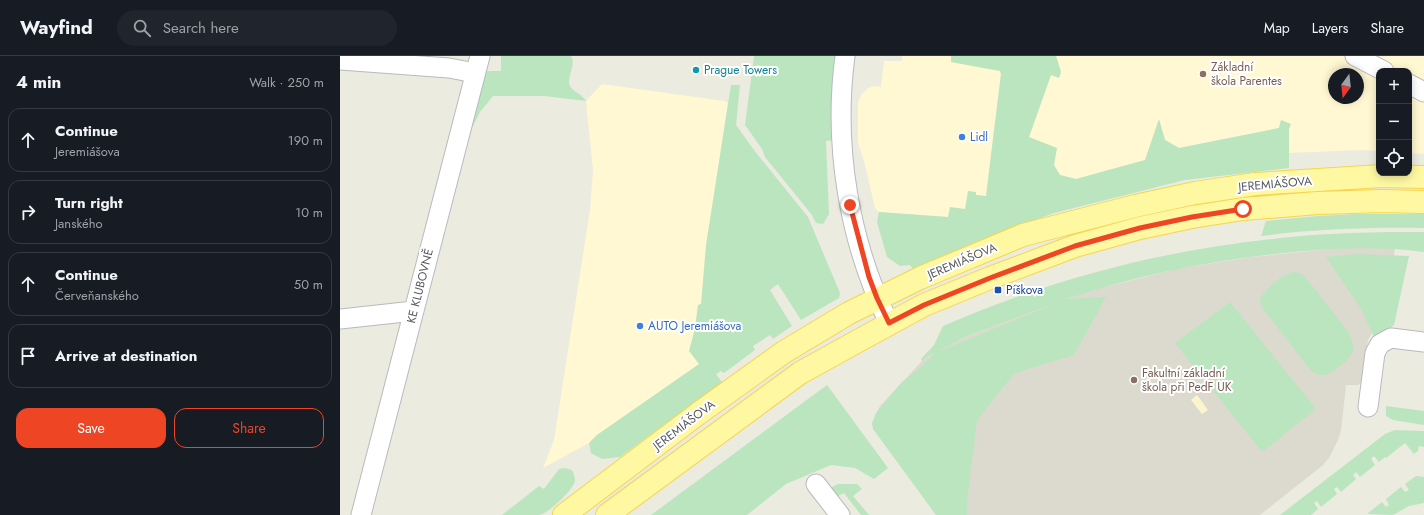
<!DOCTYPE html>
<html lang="en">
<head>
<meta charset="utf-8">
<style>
	body { margin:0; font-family:Jost,sans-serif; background:#20242c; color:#f1f3f6 }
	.controls { position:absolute; right:12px; top:12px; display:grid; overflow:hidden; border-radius:8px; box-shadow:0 2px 10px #0003 }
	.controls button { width:36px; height:36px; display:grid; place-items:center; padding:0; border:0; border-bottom:1px solid #363941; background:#171b24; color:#f1f3f6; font:20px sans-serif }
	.compass { position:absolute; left:988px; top:12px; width:36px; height:36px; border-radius:50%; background:#171b24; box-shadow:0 2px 10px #0003; rotate:195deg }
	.stop { position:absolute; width:12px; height:12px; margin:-9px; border:3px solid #ee4524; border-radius:50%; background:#fff }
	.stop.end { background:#ee4524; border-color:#fff; box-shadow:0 1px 4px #0008 }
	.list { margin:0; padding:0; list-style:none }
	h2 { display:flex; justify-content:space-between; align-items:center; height:52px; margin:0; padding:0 16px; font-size:17px }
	h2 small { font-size:13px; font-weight:400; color:#9ea1a6 }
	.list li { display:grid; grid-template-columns:26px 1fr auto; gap:12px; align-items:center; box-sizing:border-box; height:64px; margin:0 8px 8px; padding:0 8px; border:1px solid #363941; border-radius:12px }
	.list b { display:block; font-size:15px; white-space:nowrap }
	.list p { margin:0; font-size:13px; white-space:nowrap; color:#9ea1a6 }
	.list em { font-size:13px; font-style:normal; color:#9ea1a6 }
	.actions { display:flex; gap:8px; padding:12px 16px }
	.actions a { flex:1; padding:9px 0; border:1px solid #ee4524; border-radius:12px; text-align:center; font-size:14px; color:#ee4524 }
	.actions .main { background:#ee4524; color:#fff }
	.icon { flex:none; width:22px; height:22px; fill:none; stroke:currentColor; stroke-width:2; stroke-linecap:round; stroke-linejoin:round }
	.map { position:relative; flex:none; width:1084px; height:459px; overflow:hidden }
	header { display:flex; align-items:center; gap:24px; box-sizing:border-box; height:56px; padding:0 20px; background:#171b24; border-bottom:1px solid #363941 }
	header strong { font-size:19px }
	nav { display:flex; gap:22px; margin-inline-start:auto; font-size:14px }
	.search { width:280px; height:36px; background:#20242c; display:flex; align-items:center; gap:10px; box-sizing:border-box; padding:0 14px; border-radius:22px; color:#9ea1a6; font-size:15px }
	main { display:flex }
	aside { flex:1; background:#171b24 }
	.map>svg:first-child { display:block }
	.commercial { fill:#fff8d2; fill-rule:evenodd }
	.education { fill:#dcdace }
	.green { fill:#bae5be; fill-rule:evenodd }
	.sand { fill:#fbf4cc }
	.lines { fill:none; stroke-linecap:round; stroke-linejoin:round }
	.minor-casing { stroke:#b8babf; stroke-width:21 }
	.major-casing { stroke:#f5d54f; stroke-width:24 }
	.minor { stroke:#fff; stroke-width:19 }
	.major { stroke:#fff8a2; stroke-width:22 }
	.route { stroke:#ee4524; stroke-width:5 }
	.culture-dot { fill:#0f9aa8; stroke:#fff; stroke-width:1.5 }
	.education-dot { fill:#8d6e63; stroke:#fff; stroke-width:1.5 }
	.shop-dot { fill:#3f7fe0; stroke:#fff; stroke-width:1.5 }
	.transit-dot { fill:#1a4fb4; stroke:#fff; stroke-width:1.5 }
	.labels { text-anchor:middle; stroke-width:4; stroke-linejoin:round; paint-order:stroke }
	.education-label { font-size:12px; fill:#785e54; stroke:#fff; text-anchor:start }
	.culture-label { font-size:12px; fill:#0d838f; stroke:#fff; text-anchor:start }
	.shop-label { font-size:12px; fill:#366cbe; stroke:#fff; text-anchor:start }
	.street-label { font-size:12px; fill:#585c61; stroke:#fff }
	.transit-label { font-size:12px; fill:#164399; stroke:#fff; text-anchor:start }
</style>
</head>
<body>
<header>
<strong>Wayfind</strong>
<div class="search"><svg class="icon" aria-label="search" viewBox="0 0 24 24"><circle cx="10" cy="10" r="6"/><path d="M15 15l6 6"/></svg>Search here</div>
<nav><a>Map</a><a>Layers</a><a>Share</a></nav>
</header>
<main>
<aside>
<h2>4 min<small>Walk · 250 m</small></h2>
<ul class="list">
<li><svg class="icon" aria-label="ahead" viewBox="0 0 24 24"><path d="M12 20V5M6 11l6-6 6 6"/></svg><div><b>Continue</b><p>Jeremiášova</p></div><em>190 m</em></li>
<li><svg class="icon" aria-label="right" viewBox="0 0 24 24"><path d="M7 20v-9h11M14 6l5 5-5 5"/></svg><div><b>Turn right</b><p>Janského</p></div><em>10 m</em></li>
<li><svg class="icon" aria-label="ahead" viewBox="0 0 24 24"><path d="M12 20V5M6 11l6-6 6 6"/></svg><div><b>Continue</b><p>Červeňanského</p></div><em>50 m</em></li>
<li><svg class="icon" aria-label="arrive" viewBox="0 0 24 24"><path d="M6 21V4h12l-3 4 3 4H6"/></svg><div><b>Arrive at destination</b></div></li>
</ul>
<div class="actions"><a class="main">Save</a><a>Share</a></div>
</aside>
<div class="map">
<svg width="1084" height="459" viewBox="0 0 1084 459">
	<rect width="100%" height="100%" fill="#ecebdf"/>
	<path class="commercial" d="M 562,0 L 611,0 L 611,6 L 660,15 L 661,18 L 646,140 L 635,139 L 625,153 L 608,161 L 539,156 L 535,152 L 524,105 L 518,87 L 518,46 L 522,38 L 528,32 L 534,30 L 541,31 L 544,5 L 562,5 Z
		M 716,0 L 1084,0 L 1084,98 L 1069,97 L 1069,15 L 1039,15 L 1039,95 L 1022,94 L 948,97 L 949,73 L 941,64 L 939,72 L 839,92 L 825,84 L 819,64 L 805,104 L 736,123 L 720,119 L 714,109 L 689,81 L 711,19 L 719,21 L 721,16 ZM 994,18 L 1018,18 L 1018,42 L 994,42 Z
		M 262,28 L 384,45 L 388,47 L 376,126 L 361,248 L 358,249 L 355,272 L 360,308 L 257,379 L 249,387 L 203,412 L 214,384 L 250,154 L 253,114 L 246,45 Z"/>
	<path class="education" d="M 1001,192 L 1055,192 L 1045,269 L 1032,277 L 1028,284 L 1022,326 L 1018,329 L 1006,329 L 1001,375 L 998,384 L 989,402 L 982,410 L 920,459 L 596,459 L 532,369 L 533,365 L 540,350 L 582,305 L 591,299 L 625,281 L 749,235 L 837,213 L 911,201 Z"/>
	<path class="green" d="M 161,0 L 231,0 C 236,9 229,16 229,26 C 230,36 241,36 246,45 L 204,40 L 153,40 L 140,56 L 131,74 L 125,73 L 140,15 L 161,15 Z
		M 414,0 L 498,0 L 496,84 L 486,85 L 489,158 L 483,168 L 476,167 L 472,159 L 425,101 L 422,93 L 405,69 Z
		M 611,0 L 716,0 L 721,16 L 719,22 L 711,19 L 689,81 L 717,92 L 714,109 L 720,119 L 736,123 L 805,104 L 819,63 L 825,84 L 839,92 L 939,72 L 941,64 L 951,68 L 949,73 L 949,112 L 845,124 L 714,157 L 633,187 L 573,213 L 570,209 L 560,210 L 547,201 L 537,166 L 539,156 L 608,161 L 610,151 L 625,153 L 628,135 L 636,136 L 636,139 L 646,140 L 661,18 L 660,15 L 611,6 Z
		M 391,29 L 400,29 L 396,69 L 414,94 L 468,161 L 500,237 L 499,242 L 461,264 L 438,228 L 430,234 L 452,270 L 433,283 L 430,279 L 413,290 L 415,294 L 384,317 L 381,315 L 376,318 L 382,326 L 280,401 L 262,403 L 251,397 L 249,387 L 257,379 L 359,308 L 349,295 L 355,272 L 358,249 L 361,248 L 366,189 Z
		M 1016,158 L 1084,158 L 1084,172 C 1029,171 975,173 921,180 L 926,165 L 978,160 Z
		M 1048,176 L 1084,176 L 1084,196 C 1031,189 979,193 926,199 C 859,207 791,221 727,243 L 766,241 L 734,299 L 675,317 L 637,364 L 627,445 L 627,459 L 596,459 L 533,373 L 532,367 L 536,357 L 562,326 L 580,312 L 595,297 L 589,300 L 582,305 L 581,303 L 594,289 L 603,270 C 708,224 819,195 933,183 C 971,178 1010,177 1048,176 ZM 716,247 L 600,295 L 599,295 L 625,281 Z
		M 1017,198 L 1069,200 L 1054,269 L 1035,283 L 1021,253 L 986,201 Z
		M 954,216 L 962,218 L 974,232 L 1009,277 L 1014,290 L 1012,298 L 1006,305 L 996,313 L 986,319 L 978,319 L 973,316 L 967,310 L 921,250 L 920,243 C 927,232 941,218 954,216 Z
		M 890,246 L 976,353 L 922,396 L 835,287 Z
		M 487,329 L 548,412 L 534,423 L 515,412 L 491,409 L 446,428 L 407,459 L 311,459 Z
		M 1046,350 L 1084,355 L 1084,369 L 1053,364 L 1046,360 Z
		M 1055,374 L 1084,375 L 1084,391 L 1079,390 L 1078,395 L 1074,398 L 1065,387 L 1046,402 L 1045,401 L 1039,406 L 1034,400 L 1031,403 L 1035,409 L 1020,421 L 1016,416 L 1013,419 L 1016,423 L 1001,436 L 997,431 L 994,433 L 997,438 L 981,451 L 977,445 L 974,447 L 978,453 L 971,459 L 940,459 L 1045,378 Z
		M 224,412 L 232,414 C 234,418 235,421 235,425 C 233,434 208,458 199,459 C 187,459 174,459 162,459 L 199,430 L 204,433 L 219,413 Z
		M 1076,420 L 1084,421 L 1084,447 L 1069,450 L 1053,459 L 1027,458 L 1042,446 L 1046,451 L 1049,449 L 1046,443 L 1061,431 L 1065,436 L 1069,434 L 1065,428 Z
		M 498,428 L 517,428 L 522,433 L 513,440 L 529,459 L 521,459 L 504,437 L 494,442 L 491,436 L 492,431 Z"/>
	<path class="sand" d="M 857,339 L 868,354 L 862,358 L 851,344 Z"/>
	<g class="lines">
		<defs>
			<path id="minor" d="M 505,0 C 493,90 509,186 549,267
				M 1015,0 L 1044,15
				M 0,4 L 109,12 L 135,17
				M 1069,28 L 1084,36
				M 0,263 L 74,255
				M 1028,351 L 1035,297 L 1040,288 L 1051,282 L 1084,286
				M 476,428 L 500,459
				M 21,459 L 140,0"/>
			<path id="major" d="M 224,459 L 359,357 L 444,296 L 509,257 L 580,222 L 683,179 L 795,150 L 855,137 L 915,128 L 1041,120 L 1084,121
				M 267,459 L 460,317 L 527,280 L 584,249 L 650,222 L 735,190 L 800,172 L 852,161 L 903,153 L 978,147 L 1042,145 L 1084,146"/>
		</defs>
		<use href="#minor" class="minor-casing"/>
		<use href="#major" class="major-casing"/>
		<use href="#minor" class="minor"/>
		<use href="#major" class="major"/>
	</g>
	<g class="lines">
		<path class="route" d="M 510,149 L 529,221 L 537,242 L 549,267 L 584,249 L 650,222 L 735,190 L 800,172 L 852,161 L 903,153"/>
	</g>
	<circle class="culture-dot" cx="356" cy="14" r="4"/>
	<g class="education-dot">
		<circle cx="863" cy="18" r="4"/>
		<circle cx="794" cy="324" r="4"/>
	</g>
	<g class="shop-dot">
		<circle cx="622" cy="81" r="4"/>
		<circle cx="300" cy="270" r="4"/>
	</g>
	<rect class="transit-dot" x="654" y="230" width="8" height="8" rx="2"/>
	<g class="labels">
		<g class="education-label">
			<text x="871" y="15">Základní<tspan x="871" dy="14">škola Parentes</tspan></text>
			<text x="802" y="321">Fakultní základní<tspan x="802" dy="14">škola při PedF UK</tspan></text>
		</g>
		<g class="culture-label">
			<text x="364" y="18">Prague Towers</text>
		</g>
		<g class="shop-label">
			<text x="630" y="85">Lidl</text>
			<text x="308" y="274">AUTO Jeremiášova</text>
		</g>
		<g class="street-label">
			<text transform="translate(935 128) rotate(-5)" y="4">JEREMIÁŠOVA</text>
			<text transform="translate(622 205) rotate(-23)" y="4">JEREMIÁŠOVA</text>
			<text transform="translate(80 230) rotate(-76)" y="4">KE KLUBOVNĚ</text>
			<text transform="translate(344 369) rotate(-37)" y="4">JEREMIÁŠOVA</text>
		</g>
		<g class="transit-label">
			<text x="666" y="238">Píškova</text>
		</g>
	</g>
</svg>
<div class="controls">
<button>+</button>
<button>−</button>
<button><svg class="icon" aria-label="locate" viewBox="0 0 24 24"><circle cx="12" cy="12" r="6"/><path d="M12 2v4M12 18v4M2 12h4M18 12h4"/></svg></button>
</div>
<svg class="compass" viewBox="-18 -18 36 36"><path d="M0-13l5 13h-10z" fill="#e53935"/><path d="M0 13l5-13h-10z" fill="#9ea1a6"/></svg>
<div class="stop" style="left:903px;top:153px"></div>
<div class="stop end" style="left:510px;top:149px"></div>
</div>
</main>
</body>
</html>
